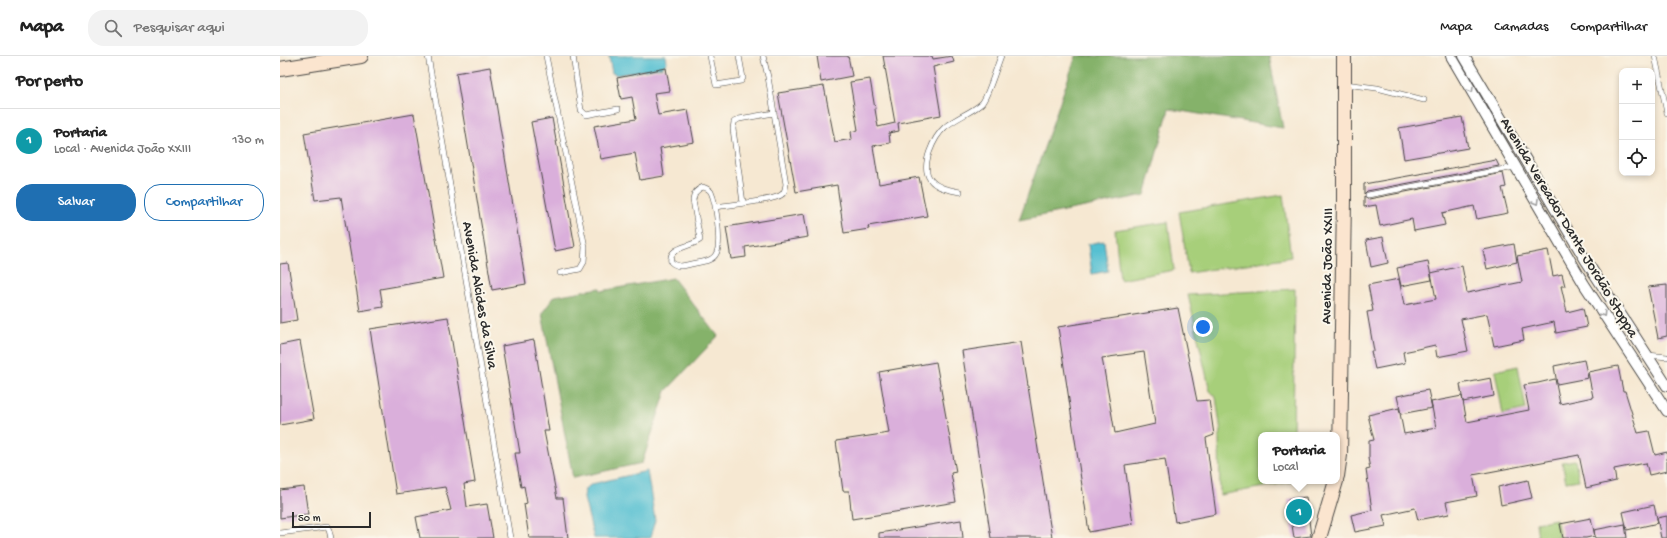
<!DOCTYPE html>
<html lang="pt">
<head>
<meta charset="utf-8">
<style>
	body { margin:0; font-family:"Gochi Hand",sans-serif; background:#f2f2f2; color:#222 }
	.controls { position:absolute; right:12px; top:12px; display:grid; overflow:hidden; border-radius:8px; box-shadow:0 2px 6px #0003 }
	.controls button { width:36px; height:36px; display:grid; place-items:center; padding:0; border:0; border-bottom:1px solid #e0e0e0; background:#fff; color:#222; font:20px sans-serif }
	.scale { position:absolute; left:12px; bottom:10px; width:79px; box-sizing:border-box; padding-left:4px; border:2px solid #2b2b2b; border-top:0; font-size:11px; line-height:14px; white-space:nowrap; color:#2b2b2b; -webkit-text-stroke:3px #fbf7ec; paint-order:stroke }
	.you { position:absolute; left:923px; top:271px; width:14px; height:14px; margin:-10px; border:3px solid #fff; border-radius:50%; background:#1a73e8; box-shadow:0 0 0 6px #1a73e833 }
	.badge { display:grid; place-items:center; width:26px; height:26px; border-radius:50%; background:#1f6fb2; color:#fff; font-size:13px; font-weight:700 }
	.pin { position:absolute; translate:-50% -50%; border:2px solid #fff; box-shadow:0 1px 4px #0006 }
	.popup { position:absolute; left:978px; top:376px; width:82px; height:52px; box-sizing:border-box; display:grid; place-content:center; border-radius:8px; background:#fff; filter:drop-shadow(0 1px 3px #0005); font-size:13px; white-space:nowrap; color:#767676 }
	.popup b { font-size:15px; color:#222 }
	.popup::after { content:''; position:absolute; left:50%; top:100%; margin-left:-8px; border:8px solid transparent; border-top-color:#fff }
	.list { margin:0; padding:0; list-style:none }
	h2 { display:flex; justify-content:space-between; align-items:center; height:52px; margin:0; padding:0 16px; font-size:17px }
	h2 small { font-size:13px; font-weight:400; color:#767676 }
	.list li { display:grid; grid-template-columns:26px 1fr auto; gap:12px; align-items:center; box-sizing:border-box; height:64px; padding:0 16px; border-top:1px solid #e0e0e0 }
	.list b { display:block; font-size:15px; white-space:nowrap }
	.list p { margin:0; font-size:13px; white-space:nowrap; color:#767676 }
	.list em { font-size:13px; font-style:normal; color:#767676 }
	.actions { display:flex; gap:8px; padding:12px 16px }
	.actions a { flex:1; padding:9px 0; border:1px solid #1f6fb2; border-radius:16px; text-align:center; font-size:14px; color:#1f6fb2 }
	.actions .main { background:#1f6fb2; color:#fff }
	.icon { flex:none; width:22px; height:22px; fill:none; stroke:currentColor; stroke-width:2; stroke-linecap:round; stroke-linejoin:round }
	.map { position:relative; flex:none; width:1387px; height:482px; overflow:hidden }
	header { display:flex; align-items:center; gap:24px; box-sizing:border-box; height:56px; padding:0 20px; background:#fff; border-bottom:1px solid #e0e0e0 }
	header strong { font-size:19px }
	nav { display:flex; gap:22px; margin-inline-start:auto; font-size:14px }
	.search { width:280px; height:36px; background:#f2f2f2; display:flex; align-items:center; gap:10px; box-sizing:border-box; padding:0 14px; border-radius:16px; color:#767676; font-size:15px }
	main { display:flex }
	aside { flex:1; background:#fff }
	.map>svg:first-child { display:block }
	.green { fill:#a7cf7a; stroke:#697d52 }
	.forest { fill:#85b26a; stroke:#586e4a }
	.water { fill:#56c0d1; stroke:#40767e }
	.building { fill:#daafdb; fill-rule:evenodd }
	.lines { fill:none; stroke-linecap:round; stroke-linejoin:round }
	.lane-casing { stroke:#494744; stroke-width:6 }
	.street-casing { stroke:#494744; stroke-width:12 }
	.secondary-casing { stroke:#494744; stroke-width:16 }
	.lane { stroke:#fff; stroke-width:5 }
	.street { stroke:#fff; stroke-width:10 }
	.secondary { stroke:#fbe5cf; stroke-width:14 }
	.oneway { stroke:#a0a0a0 }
	.labels { text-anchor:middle; stroke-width:4; stroke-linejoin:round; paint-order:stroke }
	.street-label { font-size:15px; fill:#2b2b2b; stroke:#fbf7ec }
</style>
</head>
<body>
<header>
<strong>Mapa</strong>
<div class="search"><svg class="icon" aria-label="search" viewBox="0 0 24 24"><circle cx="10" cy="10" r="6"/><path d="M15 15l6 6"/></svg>Pesquisar aqui</div>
<nav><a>Mapa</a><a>Camadas</a><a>Compartilhar</a></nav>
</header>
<main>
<aside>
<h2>Por perto<small></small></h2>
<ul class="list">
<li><span class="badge" style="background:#0f9aa8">1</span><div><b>Portaria</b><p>Local · Avenida João XXIII</p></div><em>130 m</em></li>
</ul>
<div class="actions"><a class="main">Salvar</a><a>Compartilhar</a></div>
</aside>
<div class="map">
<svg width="1387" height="482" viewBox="0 0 1387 482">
	<rect width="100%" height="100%" fill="#fbf7ec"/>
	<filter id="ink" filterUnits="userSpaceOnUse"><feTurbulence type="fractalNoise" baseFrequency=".025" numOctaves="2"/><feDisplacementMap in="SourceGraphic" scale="8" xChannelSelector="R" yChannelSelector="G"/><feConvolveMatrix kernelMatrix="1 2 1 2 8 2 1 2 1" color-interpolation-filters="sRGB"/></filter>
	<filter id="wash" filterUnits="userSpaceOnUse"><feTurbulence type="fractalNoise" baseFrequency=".012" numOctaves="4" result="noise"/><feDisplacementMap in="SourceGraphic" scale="16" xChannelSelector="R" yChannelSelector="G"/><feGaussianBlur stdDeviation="0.9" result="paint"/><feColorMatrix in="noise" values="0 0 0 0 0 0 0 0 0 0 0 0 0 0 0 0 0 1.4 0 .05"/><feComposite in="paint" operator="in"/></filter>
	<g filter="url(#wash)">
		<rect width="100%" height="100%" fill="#f6e8d2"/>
		<path class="green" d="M 1003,139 L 1011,201 L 909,217 L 899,156 Z
			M 888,166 L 894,214 L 840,224 L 835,174 Z
			M 1015,233 L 1013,379 L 981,379 L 981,425 L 1011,425 L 1011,426 L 940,439 L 939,383 L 941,376 L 936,341 L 930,335 L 908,239 Z
			M 1238,310 L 1246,353 L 1223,358 L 1215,315 Z
			M 1295,404 L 1299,424 L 1286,426 L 1282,406 Z
			M 1276,463 L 1280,482 L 1258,482 L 1256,467 Z"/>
		<path class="forest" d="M 796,0 L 989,0 L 1003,72 L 889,53 L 865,139 L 739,164 Z
			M 393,222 L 438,280 L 386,335 L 362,407 L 293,422 L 262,257 L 275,240 L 320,232 L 321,235 Z"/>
		<path class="water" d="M 329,0 L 386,0 L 387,6 L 383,11 L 337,19 L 332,17 Z
			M 824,185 L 828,215 L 812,218 L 808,188 Z
			M 367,415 L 375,464 L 370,482 L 314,482 L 304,442 L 305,433 L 312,428 Z"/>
		<g id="blocks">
			<path class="building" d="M 537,0 L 568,0 L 572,20 L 541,26 Z
				M 603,0 L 652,0 L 653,3 L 672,0 L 674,6 L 653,11 L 661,59 L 618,67 L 619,75 L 609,77 L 610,87 L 593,90 L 599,128 L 639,121 L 647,160 L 588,170 L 589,173 L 564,177 L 557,129 L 516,136 L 498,37 L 544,30 L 555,86 L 572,83 L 571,76 L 578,74 L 570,26 L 590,23 L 598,71 L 615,67 Z
				M 210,11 L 246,228 L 212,234 L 176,17 Z
				M 386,12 L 390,35 L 374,37 L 378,59 L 408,54 L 414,86 L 380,92 L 384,120 L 360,124 L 355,97 L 321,103 L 314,70 L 356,63 L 352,41 L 341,43 L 337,22 Z
				M 134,58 L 163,222 L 100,233 L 103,251 L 80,255 L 61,141 L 35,144 L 24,77 Z
				M 1182,61 L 1188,92 L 1124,103 L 1119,72 Z
				M 272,62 L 295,191 L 275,195 L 251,66 Z
				M 1216,104 L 1219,110 L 1087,135 L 1084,138 L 1084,128 Z
				M 1223,117 L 1226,131 L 1222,132 L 1228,157 L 1197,163 L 1194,150 L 1162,157 L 1165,169 L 1134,175 L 1132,163 L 1100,170 L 1096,149 L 1084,151 L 1084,140 L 1089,143 Z
				M 524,158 L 528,181 L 465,191 L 466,201 L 451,203 L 446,171 Z
				M 1103,181 L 1108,207 L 1091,211 L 1086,184 Z
				M 1234,188 L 1237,206 L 1207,213 L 1203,194 Z
				M 1268,194 L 1273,220 L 1282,218 L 1285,230 L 1281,230 L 1287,256 L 1303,252 L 1307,271 L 1276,277 L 1274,266 L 1260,269 L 1242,273 L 1244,284 L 1214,290 L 1207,258 L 1181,263 L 1188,295 L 1157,301 L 1155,289 L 1133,294 L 1123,296 L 1125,307 L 1095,313 L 1091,295 L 1094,295 L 1087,256 L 1093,255 L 1088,229 L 1119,223 L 1124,249 L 1156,243 L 1151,217 L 1182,210 L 1187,237 L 1242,226 L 1237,200 Z
				M 1148,206 L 1152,224 L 1121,230 L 1117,212 Z
				M 8,207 L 17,264 L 0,267 L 0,208 Z
				M 1387,229 L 1387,280 L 1378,282 L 1368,231 Z
				M 898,252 L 917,345 L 929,344 L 934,379 L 926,382 L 936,458 L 895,466 L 885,403 L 845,409 L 853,468 L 809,476 L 778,271 ZM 864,296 L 875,368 L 835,377 L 822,302 Z
				M 168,261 L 195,426 L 184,428 L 187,451 L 207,448 L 213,482 L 140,482 L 136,461 L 171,454 L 165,431 L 116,438 L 90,273 Z
				M 254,284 L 269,375 L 264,375 L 277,442 L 283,442 L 288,482 L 249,482 L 244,448 L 247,447 L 244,430 L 241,431 L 235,397 L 240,397 L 222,290 Z
				M 20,285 L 34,363 L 0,369 L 0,289 Z
				M 741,286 L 772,482 L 711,482 L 682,295 Z
				M 1304,304 L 1308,322 L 1277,328 L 1274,310 Z
				M 656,306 L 676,416 L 671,417 L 676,446 L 572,463 L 569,435 L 563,435 L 556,385 L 609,377 L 599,316 Z
				M 1338,310 L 1343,335 L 1345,335 L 1358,377 L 1369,375 L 1375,399 L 1387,396 L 1387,415 L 1369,419 L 1366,407 L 1344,411 L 1334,413 L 1336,425 L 1306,432 L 1299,399 L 1193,419 L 1197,440 L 1166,446 L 1169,458 L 1138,464 L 1135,452 L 1103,459 L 1106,470 L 1075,476 L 1071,459 L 1092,454 L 1086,414 L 1090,413 L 1088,402 L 1089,402 L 1089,385 L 1094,384 L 1088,359 L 1119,352 L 1124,378 L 1156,372 L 1151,346 L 1182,340 L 1187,366 L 1249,354 L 1244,329 L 1258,327 L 1275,323 L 1280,348 L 1313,341 L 1308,316 Z
				M 1211,322 L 1214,340 L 1183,346 L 1180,328 Z
				M 1148,334 L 1152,352 L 1121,358 L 1117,340 Z
				M 1248,424 L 1252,442 L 1221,449 L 1218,431 Z
				M 24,431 L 28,458 L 0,462 L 0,434 Z
				M 1026,441 L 1031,480 L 1014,482 L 1008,443 Z
				M 1374,449 L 1378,467 L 1347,474 L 1343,456 Z
				M 1387,460 L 1387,482 L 1381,482 L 1377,462 Z
				M 1311,462 L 1315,480 L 1306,482 L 1283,482 L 1280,468 Z
				M 681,464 L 683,482 L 599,482 L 599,477 Z
				M 1345,468 L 1347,482 L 1315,482 L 1314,474 Z"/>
		</g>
	</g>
	<g filter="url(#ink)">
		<use href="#blocks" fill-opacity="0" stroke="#494744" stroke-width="1"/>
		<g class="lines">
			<defs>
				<path id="lane" d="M 148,0 L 230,482
					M 266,0 L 305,191 L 304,206 L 300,213 L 280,217
					M 293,0 L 301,54 L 306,59 L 338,53
					M 430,0 L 436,29 L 461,25 L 463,22 L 459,0
					M 1375,0 L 1387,57
					M 1065,28 L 1097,32 L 1144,44
					M 423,131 C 426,132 429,133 431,136 C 436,147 442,188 436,198 C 432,206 419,206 411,208 C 403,210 398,212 391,206 C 388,191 408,192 420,184 L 413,144 C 414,137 416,134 423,131 Z
					M 680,136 C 670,134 656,132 650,123 C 640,109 654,81 665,71 C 676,62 692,56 701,48 C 707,44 717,9 721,0
					M 1088,139 L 1235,111
					M 463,147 L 453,73 L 454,66 L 459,63 L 494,57
					M 435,151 C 447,149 493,145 501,139 C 505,137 505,133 506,128 L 488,21 L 483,0
					M 1368,299 L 1387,301
					M 0,477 L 47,471 L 49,474 L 51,482"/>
				<path id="street" d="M 1171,0 L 1304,228 L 1387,355
					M 1184,0 L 1305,203 L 1387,330"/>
				<path id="secondary" d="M 0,13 L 81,0
					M 1057,420 L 1060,399 L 1064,144 L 1064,0
					M 1039,482 L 1056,425"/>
			</defs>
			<use href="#lane" class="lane-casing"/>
			<use href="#street" class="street-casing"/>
			<use href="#secondary" class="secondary-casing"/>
			<use href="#lane" class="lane"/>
			<use href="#street" class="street"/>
			<use href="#secondary" class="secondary"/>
		</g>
		<defs><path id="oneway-chevron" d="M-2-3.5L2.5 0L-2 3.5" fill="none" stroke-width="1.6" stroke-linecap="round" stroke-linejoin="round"/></defs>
		<g class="oneway">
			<use href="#oneway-chevron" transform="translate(1191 34) rotate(60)"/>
			<use href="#oneway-chevron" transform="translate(1256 146) rotate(60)"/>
			<use href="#oneway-chevron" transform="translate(1323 258) rotate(58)"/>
		</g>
	</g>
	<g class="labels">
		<g class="street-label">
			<text transform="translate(1290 171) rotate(59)" y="5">Avenida Vereador Dante Jordão Stoppa</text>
			<text transform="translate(1046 210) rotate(-89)" y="5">Avenida João XXIII</text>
			<text transform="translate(201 239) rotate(80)" y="5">Avenida Alcides da Silva</text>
		</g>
	</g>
</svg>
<div class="controls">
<button>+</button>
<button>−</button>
<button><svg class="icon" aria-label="locate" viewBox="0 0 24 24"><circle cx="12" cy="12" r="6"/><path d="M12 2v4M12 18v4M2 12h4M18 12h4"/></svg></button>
</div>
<div class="scale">50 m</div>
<div class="you"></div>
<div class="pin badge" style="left:1019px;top:456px;background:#0f9aa8">1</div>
<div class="popup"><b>Portaria</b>Local</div>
</div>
</main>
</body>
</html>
